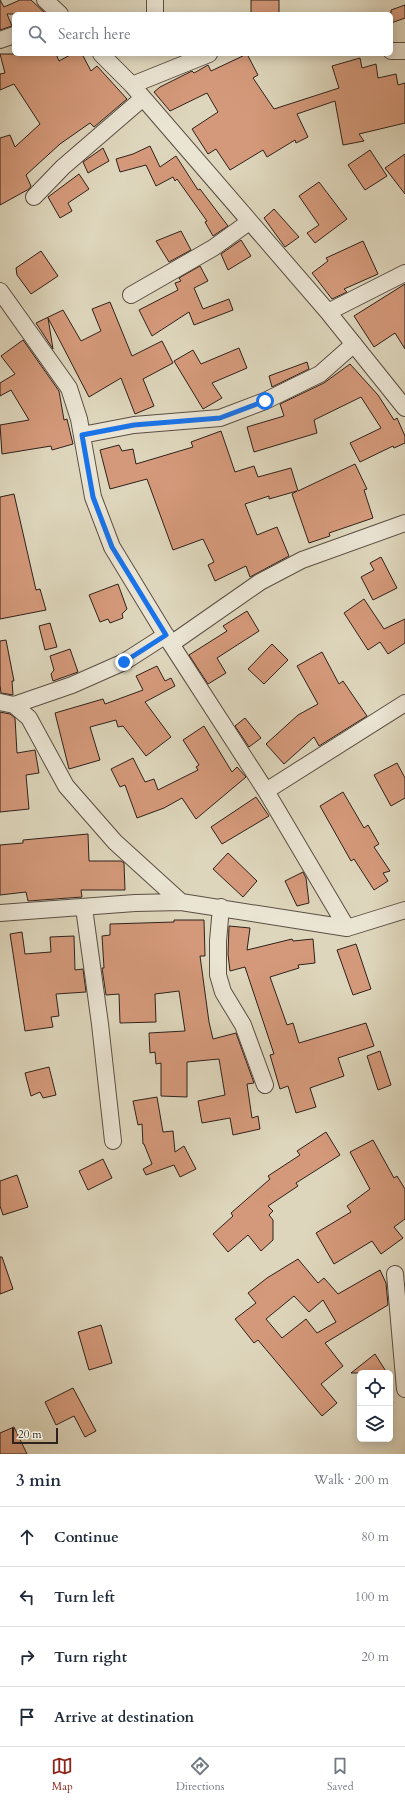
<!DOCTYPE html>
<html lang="en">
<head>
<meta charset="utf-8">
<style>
	body { margin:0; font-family:Cardo,serif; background:#f2f2f3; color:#1f2937 }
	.controls { position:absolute; right:12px; bottom:12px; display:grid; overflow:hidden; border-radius:6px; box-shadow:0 2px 10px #0003 }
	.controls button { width:36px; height:36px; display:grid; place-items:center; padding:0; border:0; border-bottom:1px solid #e0e1e3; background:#fff; color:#1f2937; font:20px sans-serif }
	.scale { position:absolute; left:12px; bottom:10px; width:46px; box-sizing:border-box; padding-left:4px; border:2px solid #2f211b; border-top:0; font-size:11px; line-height:14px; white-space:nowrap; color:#2f211b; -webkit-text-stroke:3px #eae4d3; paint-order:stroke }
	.stop { position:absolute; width:12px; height:12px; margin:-9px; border:3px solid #1a73e8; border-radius:50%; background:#fff }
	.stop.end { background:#1a73e8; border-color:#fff; box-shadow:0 1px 4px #0008 }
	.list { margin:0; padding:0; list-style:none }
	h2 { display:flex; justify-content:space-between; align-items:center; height:52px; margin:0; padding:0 16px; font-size:17px }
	h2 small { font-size:13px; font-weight:400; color:#747a83 }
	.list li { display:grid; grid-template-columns:26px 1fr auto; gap:12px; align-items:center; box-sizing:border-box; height:60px; padding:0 16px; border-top:1px solid #e0e1e3 }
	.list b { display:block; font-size:15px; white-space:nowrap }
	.list em { font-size:13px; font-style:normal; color:#747a83 }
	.icon { flex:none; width:22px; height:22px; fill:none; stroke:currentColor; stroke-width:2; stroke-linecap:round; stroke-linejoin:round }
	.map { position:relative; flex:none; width:405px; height:1454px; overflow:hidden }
	.search { position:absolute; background:#fff; box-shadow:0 2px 10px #0003; left:12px; right:12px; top:12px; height:44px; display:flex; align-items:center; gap:10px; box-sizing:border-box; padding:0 14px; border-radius:6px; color:#747a83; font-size:15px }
	.sheet { height:292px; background:#fff }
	nav { display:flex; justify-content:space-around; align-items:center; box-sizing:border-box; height:56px; border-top:1px solid #e0e1e3; background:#fff; font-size:11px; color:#747a83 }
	nav a { display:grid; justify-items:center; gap:2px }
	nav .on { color:#8f2418 }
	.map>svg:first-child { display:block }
	.building { fill:#d4997a; stroke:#2f211b; fill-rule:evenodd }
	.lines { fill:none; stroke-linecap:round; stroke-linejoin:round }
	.minor-casing { stroke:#5b4e43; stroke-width:18 }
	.minor { stroke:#eae4d3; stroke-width:16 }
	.route { stroke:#1a73e8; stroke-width:5 }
</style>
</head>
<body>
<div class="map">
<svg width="405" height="1454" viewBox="0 0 405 1454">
	<rect width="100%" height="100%" fill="#ded6bc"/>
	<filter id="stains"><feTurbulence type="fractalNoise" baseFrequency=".005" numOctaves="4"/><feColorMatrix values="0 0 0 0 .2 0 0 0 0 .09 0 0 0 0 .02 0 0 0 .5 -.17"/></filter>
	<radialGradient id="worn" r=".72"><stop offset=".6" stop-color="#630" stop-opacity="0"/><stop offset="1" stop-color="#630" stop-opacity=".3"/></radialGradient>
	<path class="building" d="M 0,0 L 4,7 L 20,0 L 31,0 L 46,14 L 7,14 L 12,26 L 0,30 Z
		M 251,0 L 279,0 L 279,14 L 251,14 Z
		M 405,5 L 405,18 L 391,23 L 391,10 Z
		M 0,54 L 56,54 L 59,61 L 72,54 L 82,54 L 91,71 L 97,66 L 127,99 L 94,127 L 90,123 L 60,144 L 26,175 L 31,186 L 29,189 L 0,205 L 0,138 L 10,135 L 15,147 L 40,124 L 14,84 L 0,90 L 0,74 L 5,73 Z
		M 247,54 L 258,75 L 253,78 L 274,109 L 339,88 L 332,66 L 360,58 L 362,68 L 376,64 L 378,78 L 396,74 L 398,85 L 405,83 L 405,123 L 359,134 L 364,141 L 343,145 L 335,101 L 297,114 L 308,137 L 296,143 L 295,140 L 267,157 L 263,150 L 230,170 L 216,149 L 208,154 L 192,129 L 218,112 L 207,93 L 170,111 L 154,92 L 160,87 L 192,71 L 194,73 L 208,65 L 211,71 Z
		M 150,146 L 160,167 L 176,156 L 198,190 L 200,189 L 228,226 L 213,236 L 205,222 L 207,221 L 177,179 L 175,181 L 173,177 L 156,186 L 146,165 L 120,172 L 116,159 L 133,154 Z
		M 103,148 L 109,161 L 88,173 L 83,162 Z
		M 370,150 L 387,176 L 365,190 L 348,165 Z
		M 405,154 L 405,194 L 385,168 Z
		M 79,174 L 89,189 L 68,203 L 72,211 L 60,218 L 48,197 Z
		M 319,182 L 347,219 L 315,243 L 307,233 L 319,225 L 299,196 Z
		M 274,209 L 299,237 L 285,247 L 264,218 Z
		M 181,231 L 191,250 L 169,262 L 156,241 Z
		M 241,240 L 251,256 L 228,270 L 221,254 Z
		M 363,241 L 378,274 L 344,289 L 347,292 L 332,299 L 312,273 L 328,261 L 326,258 Z
		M 41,251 L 58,276 L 31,294 L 17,275 L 16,268 Z
		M 200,266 L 208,281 L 194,288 L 203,309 L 229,299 L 233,310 L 194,325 L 189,312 L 152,336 L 139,310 L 178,290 L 175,283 L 181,281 L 179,278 Z
		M 405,284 L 405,349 L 395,333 L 374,347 L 354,316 Z
		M 110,302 L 132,356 L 162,341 L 173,363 L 143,379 L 154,406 L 135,414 L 121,378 L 89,397 L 48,318 L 53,349 L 36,323 L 63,310 L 81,341 L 101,331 L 92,309 Z
		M 23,340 L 59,391 L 64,420 L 67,419 L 73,444 L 52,450 L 51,446 L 2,454 L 0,425 L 29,420 L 11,390 L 0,396 L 0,383 L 15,374 L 1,356 Z
		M 239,348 L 247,368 L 212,383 L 222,398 L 203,409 L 174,361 L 193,350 L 201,364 Z
		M 307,362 L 309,369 L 272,387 L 269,376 Z
		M 350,364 L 378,395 L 394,420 L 397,418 L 405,436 L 405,443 L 394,448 L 393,446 L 360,462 L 350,443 L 381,428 L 361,397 L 314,420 L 317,433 L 254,452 L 247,427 L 284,416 L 280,404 L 324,383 Z
		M 221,431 L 235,472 L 254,466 L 258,477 L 291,468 L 298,491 L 355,464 L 367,489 L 364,490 L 373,518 L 329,533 L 330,536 L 309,543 L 292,494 L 297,491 L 269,499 L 269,496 L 245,504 L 257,535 L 277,527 L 289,556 L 250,577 L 246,566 L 215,581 L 208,565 L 214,562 L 203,539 L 173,550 L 147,479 L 110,489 L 100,450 L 119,445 L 122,451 L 133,449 L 136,464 L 193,447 L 191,442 Z
		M 14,494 L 36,590 L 40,589 L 46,610 L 0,619 L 0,497 Z
		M 381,557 L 397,588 L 373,600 L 361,577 L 374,570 L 370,563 Z
		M 118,584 L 127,609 L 122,614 L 123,618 L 110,623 L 108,619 L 100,622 L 89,595 Z
		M 364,599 L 384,629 L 405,619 L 405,643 L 388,654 L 380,642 L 368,650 L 344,613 Z
		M 247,611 L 259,631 L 217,658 L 226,673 L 208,684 L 189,655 L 227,631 L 223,626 Z
		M 50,623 L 57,647 L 45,650 L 39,626 Z
		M 6,640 L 14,681 L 12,681 L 13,695 L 1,693 L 0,685 L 0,641 Z
		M 272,644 L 288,660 L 264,684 L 248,669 Z
		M 70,649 L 78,672 L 53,681 L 51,674 L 54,670 L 50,656 Z
		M 322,652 L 339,684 L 343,681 L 367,716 L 319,746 L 314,737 L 284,764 L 266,744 L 298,715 L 318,704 L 297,666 Z
		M 157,666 L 165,681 L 171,678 L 175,686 L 145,702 L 171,737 L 146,756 L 123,726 L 118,727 L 116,720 L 90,727 L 100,760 L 69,769 L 55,713 L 103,699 L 105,704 L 143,690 L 136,676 Z
		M 0,712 L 10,714 L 15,718 L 17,753 L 35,750 L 39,773 L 26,775 L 29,809 L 0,812 Z
		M 245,718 L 261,738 L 249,747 L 235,726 Z
		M 204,726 L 232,772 L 237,767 L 246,777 L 196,819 L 182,798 L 164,808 L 137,818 L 125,785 L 120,787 L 111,769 L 133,758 L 145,782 L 154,779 L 158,790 L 198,770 L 196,767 L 199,765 L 183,740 Z
		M 397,763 L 405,778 L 405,798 L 391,806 L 374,775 Z
		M 343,792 L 364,828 L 368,825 L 379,844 L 374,847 L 390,871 L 383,873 L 388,881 L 374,890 L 354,859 L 351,861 L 320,806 Z
		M 256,797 L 269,816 L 222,844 L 211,827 Z
		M 88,834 L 89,861 L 121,861 L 124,863 L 125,890 L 81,890 L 82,897 L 28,901 L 26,892 L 0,895 L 0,845 L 23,843 L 23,840 Z
		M 228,853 L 257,881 L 243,897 L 213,869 Z
		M 303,872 L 306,878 L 309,903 L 297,906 L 285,881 Z
		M 174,920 L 204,920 L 205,956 L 200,956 L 209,1022 L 213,1039 L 236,1033 L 254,1083 L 247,1084 L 252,1118 L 258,1116 L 260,1129 L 233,1135 L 230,1118 L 202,1123 L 198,1101 L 225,1095 L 219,1059 L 187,1062 L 187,1097 L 161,1096 L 161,1063 L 156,1064 L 155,1052 L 150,1053 L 149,1033 L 185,1031 L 179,991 L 155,994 L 156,1022 L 120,1023 L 119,994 L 106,995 L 102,968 L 104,968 L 102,936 L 110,935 L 110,924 L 174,922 Z
		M 229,926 L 250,928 L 247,950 L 292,939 L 293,941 L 313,939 L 315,963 L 298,965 L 299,968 L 270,977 L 287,1025 L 293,1023 L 299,1043 L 366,1023 L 374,1046 L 338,1058 L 344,1076 L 310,1088 L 316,1107 L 296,1113 L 288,1086 L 280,1089 L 270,1055 L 274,1054 L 245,967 L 230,971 L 228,954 Z
		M 22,932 L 25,954 L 51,952 L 50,937 L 74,936 L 75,970 L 83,969 L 86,992 L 56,994 L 59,1016 L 51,1017 L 53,1027 L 25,1031 L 10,934 Z
		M 356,944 L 371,989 L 353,995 L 337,950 Z
		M 380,1051 L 391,1085 L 378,1090 L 367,1056 Z
		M 49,1067 L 56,1095 L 43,1098 L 40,1092 L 31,1096 L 25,1073 Z
		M 157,1097 L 163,1132 L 173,1131 L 175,1152 L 184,1146 L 196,1169 L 180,1177 L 174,1165 L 146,1175 L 143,1169 L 152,1164 L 144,1144 L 143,1144 L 142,1124 L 138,1125 L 133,1101 Z
		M 326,1132 L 340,1155 L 296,1183 L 298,1186 L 268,1206 L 273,1211 L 269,1215 L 273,1220 L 273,1240 L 261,1251 L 248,1235 L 228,1252 L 213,1234 L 233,1216 L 231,1213 L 270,1179 L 268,1176 L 300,1155 L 297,1151 Z
		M 373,1140 L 394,1178 L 397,1176 L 405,1189 L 405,1219 L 394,1227 L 403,1238 L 381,1254 L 372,1241 L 334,1264 L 316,1233 L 351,1212 L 347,1206 L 370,1189 L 350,1152 Z
		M 103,1159 L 112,1178 L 88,1190 L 79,1171 Z
		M 17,1175 L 28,1207 L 3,1215 L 0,1206 L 0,1181 Z
		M 0,1257 L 2,1257 L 13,1289 L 0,1294 Z
		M 298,1259 L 318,1283 L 324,1278 L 338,1294 L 380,1270 L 386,1283 L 388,1305 L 325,1343 L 343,1366 L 321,1384 L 337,1403 L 322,1416 L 258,1340 L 254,1343 L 235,1319 L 256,1303 L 248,1293 L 267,1278 ZM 294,1296 L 309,1312 L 323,1300 L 336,1322 L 317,1333 L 306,1319 L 282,1338 L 266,1319 Z
		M 101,1325 L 112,1363 L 89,1370 L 78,1332 Z
		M 375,1354 L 387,1373 L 351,1373 Z
		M 73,1388 L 96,1431 L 85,1437 L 74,1416 L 56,1425 L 45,1402 Z
		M 14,1427 L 27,1454 L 0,1454 L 0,1433 Z"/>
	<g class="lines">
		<defs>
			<path id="minor" d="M 45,0 L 60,14
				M 155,0 L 155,14
				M 0,40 L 14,35
				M 391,51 L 405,51
				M 101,54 L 132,85 L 328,312 L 405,408
				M 132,85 L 209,54
				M 34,197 L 63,167 L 143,98
				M 0,291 L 69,388 L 79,419 L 93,497 L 112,547 L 171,644 L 266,791 L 347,928
				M 131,295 L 213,248 L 249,222
				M 328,312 L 405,273
				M 82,435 L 134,425 L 220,418 L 265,401 L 320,374 L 354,344
				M 171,644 L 260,582 L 302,560 L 405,523
				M 0,702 L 14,705 L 29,718 L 66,786 L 115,842 L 181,902
				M 14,705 L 72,685 L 124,662 L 166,635
				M 266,791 L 405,703
				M 221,907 L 218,941 L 218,975 L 223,992 L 243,1025 L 265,1085
				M 84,908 L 100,1024 L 113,1141
				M 0,913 L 135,903 L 181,902 L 347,928 L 405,910
				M 395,1274 L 405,1389"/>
		</defs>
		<use href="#minor" class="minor-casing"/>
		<use href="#minor" class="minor"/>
	</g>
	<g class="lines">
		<path class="route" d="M 124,662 L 166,635 L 112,547 L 93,497 L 82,435 L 134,425 L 220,418 L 265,401"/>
	</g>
	<rect width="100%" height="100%" filter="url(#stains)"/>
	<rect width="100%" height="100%" fill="url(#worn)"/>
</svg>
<div class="controls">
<button><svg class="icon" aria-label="locate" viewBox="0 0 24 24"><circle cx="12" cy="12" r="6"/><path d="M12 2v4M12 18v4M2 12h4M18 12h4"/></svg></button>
<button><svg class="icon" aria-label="layers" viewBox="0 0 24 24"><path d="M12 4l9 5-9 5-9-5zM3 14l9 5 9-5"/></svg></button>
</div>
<div class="scale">20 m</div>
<div class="stop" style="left:265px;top:401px"></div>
<div class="stop end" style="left:124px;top:662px"></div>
<div class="search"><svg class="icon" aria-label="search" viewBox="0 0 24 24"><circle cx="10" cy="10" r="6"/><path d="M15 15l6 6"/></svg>Search here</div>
</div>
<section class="sheet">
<h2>3 min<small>Walk · 200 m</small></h2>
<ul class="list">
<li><svg class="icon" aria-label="ahead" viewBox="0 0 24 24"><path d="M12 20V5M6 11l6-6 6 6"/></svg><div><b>Continue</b></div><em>80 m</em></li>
<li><svg class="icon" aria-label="left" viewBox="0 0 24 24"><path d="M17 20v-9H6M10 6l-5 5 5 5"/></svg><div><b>Turn left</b></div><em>100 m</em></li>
<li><svg class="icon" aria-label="right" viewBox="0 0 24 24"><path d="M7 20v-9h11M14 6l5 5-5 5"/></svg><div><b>Turn right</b></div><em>20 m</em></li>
<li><svg class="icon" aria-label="arrive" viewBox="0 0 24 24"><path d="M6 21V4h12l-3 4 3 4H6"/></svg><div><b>Arrive at destination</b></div></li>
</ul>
</section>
<nav>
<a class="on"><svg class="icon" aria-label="map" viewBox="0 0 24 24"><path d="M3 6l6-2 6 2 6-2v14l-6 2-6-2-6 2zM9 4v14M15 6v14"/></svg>Map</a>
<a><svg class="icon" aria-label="directions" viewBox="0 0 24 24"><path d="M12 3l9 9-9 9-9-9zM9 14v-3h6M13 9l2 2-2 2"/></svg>Directions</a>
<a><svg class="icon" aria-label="saved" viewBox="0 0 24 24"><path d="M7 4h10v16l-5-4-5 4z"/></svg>Saved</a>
</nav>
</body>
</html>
